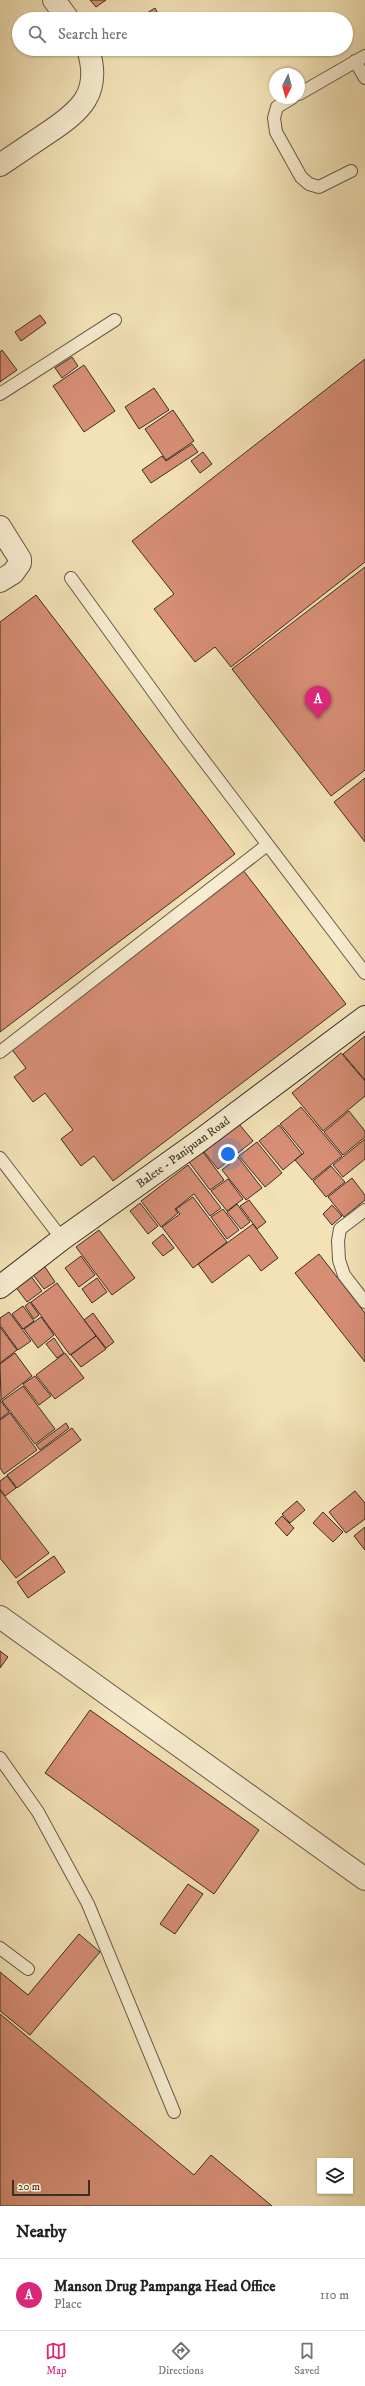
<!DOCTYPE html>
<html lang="en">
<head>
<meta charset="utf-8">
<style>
	body { margin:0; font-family:"IM FELL DW Pica",serif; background:#f6f6f6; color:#202124 }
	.controls { position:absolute; right:12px; bottom:12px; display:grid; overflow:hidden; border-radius:0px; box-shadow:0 1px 3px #0004 }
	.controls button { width:36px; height:36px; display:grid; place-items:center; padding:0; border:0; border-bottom:1px solid #e0e0e0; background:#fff; color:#202124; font:20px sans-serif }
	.compass { position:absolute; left:269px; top:68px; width:36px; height:36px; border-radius:50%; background:#fff; box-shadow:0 1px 3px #0004; rotate:186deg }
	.scale { position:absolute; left:12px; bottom:10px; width:78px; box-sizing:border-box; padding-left:4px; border:2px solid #3b2e27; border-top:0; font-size:11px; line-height:14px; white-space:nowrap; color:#3b2e27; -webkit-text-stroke:3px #f7ecd0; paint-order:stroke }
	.you { position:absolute; left:228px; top:1154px; width:14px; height:14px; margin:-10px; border:3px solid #fff; border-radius:50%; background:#1a73e8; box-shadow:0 0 0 6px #1a73e833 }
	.badge { display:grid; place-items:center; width:26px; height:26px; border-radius:50%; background:#db2777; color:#fff; font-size:13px; font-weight:700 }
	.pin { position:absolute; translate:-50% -33px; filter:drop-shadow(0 1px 2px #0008) }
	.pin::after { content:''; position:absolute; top:21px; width:14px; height:12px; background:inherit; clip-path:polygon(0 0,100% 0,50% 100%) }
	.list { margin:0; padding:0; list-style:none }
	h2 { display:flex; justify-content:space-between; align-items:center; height:52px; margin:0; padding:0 16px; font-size:17px }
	h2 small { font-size:13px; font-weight:400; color:#757577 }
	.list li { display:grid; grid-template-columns:26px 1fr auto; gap:12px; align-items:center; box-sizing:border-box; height:72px; padding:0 16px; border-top:1px solid #e0e0e0 }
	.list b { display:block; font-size:15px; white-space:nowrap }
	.list p { margin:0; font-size:13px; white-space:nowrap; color:#757577 }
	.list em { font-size:13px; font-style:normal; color:#757577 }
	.icon { flex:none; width:22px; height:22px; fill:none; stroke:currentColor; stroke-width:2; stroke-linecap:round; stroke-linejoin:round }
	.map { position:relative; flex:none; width:365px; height:2206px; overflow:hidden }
	.search { position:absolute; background:#fff; box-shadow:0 1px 3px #0004; left:12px; right:12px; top:12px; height:44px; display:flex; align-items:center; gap:10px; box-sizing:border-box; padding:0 14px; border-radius:22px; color:#757577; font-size:15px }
	.sheet { height:124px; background:#fff }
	nav { display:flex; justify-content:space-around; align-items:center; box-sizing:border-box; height:56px; border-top:1px solid #e0e0e0; background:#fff; font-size:11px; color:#757577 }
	nav a { display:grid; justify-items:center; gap:2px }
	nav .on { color:#db2777 }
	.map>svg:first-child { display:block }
	.building { fill:#d68e75; stroke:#3b2e27 }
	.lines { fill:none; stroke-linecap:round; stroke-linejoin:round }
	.lane-casing { stroke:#695b4b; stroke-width:14 }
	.street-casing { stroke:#695b4b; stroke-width:24 }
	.secondary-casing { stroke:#3b2e27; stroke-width:24 }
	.lane { stroke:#f7ecd0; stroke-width:12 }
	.street { stroke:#f7ecd0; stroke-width:22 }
	.secondary { stroke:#f7ecd0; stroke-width:22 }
	.labels { text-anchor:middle; stroke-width:3.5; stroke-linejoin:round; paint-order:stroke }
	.street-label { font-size:12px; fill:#3b2e27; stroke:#f7ecd0 }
</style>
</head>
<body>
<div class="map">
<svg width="365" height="2206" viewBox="0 0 365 2206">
	<rect width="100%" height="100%" fill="#f2e2b6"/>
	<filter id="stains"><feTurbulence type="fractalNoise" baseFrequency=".005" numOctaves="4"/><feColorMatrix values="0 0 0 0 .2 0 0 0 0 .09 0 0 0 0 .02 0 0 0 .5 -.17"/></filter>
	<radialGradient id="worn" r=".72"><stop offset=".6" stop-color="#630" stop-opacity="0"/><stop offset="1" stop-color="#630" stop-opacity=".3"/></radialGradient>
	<path class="building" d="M 90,0 L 106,0 L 96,7 Z
		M 155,8 L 161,19 L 144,19 L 142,16 Z
		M 40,315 L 46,323 L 21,341 L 15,332 Z
		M 2,350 L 17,370 L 0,382 L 0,352 Z
		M 72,357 L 78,366 L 62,378 L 55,368 Z
		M 365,359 L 365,562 L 231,667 L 215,647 L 195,662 L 154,609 L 174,594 L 132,541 Z
		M 84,365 L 115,411 L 84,432 L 53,386 Z
		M 154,388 L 169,410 L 139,429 L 125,407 Z
		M 173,410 L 194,441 L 166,460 L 145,429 Z
		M 192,444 L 198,452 L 151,483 L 142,470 L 162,456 L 166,461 Z
		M 203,452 L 212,464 L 200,473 L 191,461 Z
		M 365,567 L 365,770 L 331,796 L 232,669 Z
		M 36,595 L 235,854 L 0,1032 L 0,622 Z
		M 365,778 L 365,842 L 334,802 Z
		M 243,870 L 346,1004 L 113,1181 L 94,1156 L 81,1166 L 61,1139 L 73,1130 L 45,1093 L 33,1102 L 14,1077 L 26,1068 L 10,1047 Z
		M 365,1036 L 365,1080 L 343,1054 Z
		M 341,1053 L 365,1081 L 365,1096 L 323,1131 L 292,1093 Z
		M 301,1107 L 342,1156 L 312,1180 L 295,1160 L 304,1153 L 280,1124 Z
		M 349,1111 L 365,1131 L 365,1137 L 343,1155 L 324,1132 Z
		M 239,1124 L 253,1141 L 218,1169 L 204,1152 Z
		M 279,1125 L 302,1154 L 283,1170 L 259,1141 Z
		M 365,1139 L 365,1159 L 343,1177 L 333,1165 Z
		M 257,1142 L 282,1173 L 265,1187 L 239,1156 Z
		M 200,1148 L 224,1180 L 210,1190 L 186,1158 Z
		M 238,1157 L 262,1188 L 246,1200 L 222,1170 Z
		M 188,1165 L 221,1208 L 210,1216 L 194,1194 L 175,1209 L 178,1213 L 161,1227 L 141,1201 Z
		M 331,1166 L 345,1182 L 326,1197 L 313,1181 Z
		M 352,1178 L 365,1195 L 365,1200 L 344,1217 L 328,1197 Z
		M 228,1179 L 243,1199 L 227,1211 L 211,1191 Z
		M 193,1197 L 227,1242 L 193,1268 L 162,1227 L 180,1214 L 176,1209 Z
		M 249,1200 L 266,1222 L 257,1229 L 240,1206 Z
		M 140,1203 L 158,1226 L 148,1234 L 130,1211 Z
		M 237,1204 L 250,1222 L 241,1229 L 227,1212 Z
		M 332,1205 L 342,1216 L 332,1225 L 323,1214 Z
		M 223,1209 L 239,1230 L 227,1239 L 211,1217 Z
		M 253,1224 L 278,1258 L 261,1271 L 249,1255 L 212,1283 L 198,1264 Z
		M 99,1230 L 135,1278 L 112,1295 L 76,1247 Z
		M 163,1234 L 174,1248 L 163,1256 L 152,1243 Z
		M 319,1254 L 365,1313 L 365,1362 L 295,1273 Z
		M 81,1256 L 95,1275 L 79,1287 L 65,1268 Z
		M 43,1264 L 55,1282 L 44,1289 L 31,1272 Z
		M 30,1275 L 42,1291 L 27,1302 L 15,1286 Z
		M 97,1278 L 107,1292 L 92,1303 L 82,1289 Z
		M 57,1283 L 96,1336 L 70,1355 L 31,1302 Z
		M 30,1302 L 39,1315 L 34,1319 L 25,1306 Z
		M 23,1306 L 34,1321 L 23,1329 L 12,1314 Z
		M 9,1312 L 31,1341 L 18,1350 L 0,1325 L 0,1318 Z
		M 93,1313 L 114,1342 L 106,1348 L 84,1320 Z
		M 41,1317 L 54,1335 L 38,1348 L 24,1329 Z
		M 0,1327 L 17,1350 L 0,1363 Z
		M 96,1336 L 106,1349 L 81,1367 L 71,1355 Z
		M 54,1338 L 64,1353 L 57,1358 L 46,1344 Z
		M 15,1353 L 32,1376 L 1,1400 L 0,1364 Z
		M 65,1353 L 84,1378 L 55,1399 L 36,1375 Z
		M 35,1376 L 51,1396 L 39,1405 L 23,1384 Z
		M 23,1386 L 55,1429 L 35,1444 L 2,1401 Z
		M 0,1400 L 9,1412 L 0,1419 Z
		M 10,1413 L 37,1450 L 4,1474 L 0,1468 L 0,1420 Z
		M 66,1423 L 69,1428 L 40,1450 L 36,1445 Z
		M 72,1428 L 81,1440 L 17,1488 L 7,1475 Z
		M 7,1476 L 16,1488 L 5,1496 L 0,1489 L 0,1481 Z
		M 0,1490 L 49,1553 L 16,1578 L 0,1558 Z
		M 355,1491 L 365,1503 L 365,1519 L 346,1533 L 329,1512 Z
		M 297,1501 L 305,1510 L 290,1523 L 282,1514 Z
		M 323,1512 L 343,1532 L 333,1542 L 313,1523 Z
		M 282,1516 L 294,1528 L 287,1536 L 275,1523 Z
		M 365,1527 L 365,1550 L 354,1536 Z
		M 54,1556 L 65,1572 L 28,1598 L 17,1582 Z
		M 0,1651 L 8,1657 L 0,1668 Z
		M 90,1710 L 259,1830 L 214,1894 L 45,1773 Z
		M 188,1884 L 203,1894 L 175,1934 L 160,1924 Z
		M 79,1934 L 100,1952 L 30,2035 L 0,2011 L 0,1972 L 28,1995 Z
		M 0,2014 L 194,2175 L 211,2155 L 272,2206 L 0,2206 Z"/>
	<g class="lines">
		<defs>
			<path id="lane" d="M 355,61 L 365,78
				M 299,94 L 365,56
				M 292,98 L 277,107 L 274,118 L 276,132 L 301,177 L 309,184 L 319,187 L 351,171
				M 0,394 L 115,320
				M 71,578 L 183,733 L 365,973
				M 0,1052 L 267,845
				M 0,1158 L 62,1239
				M 365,1210 L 340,1229 L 338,1241 L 339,1260 L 344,1275 L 365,1302
				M 0,1758 L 38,1812 L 88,1904 L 174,2112
				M 0,1948 L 28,1969"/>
			<path id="street" d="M 54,0 L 68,19
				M 0,165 C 15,155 31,144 46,134 C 81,111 102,93 88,49
				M 0,527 L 20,559 L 20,563 L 13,573 L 0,581
				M 0,1617 L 365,1879"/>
			<path id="secondary" d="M 0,1287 L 62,1239 L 198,1142 L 365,1017"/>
		</defs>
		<use href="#lane" class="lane-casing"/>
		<use href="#street" class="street-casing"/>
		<use href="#secondary" class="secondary-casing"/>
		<use href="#lane" class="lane"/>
		<use href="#street" class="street"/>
		<use href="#secondary" class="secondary"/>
	</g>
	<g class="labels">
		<g class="street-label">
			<text transform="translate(183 1152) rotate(-36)" y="4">Balete - Panipuan Road</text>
		</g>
	</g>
	<rect width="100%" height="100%" filter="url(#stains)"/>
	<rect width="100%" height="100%" fill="url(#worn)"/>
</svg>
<div class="controls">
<button><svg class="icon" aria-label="layers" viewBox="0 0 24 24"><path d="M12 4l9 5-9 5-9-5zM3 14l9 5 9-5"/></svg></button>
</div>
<svg class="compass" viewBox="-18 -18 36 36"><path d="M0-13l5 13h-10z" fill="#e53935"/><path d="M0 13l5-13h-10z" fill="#757577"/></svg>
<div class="scale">20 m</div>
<div class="you"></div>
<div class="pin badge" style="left:318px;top:719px">A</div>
<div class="search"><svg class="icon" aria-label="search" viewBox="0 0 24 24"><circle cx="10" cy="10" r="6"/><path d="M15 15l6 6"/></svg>Search here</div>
</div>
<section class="sheet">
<h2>Nearby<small></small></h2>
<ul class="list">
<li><span class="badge">A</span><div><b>Manson Drug Pampanga Head Office</b><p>Place</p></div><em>110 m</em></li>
</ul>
</section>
<nav>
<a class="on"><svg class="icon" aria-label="map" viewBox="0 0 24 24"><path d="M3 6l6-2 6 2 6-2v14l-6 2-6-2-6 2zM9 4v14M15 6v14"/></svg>Map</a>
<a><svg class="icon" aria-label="directions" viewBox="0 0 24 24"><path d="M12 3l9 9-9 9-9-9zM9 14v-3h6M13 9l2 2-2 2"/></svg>Directions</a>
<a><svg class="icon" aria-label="saved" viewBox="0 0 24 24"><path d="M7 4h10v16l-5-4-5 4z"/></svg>Saved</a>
</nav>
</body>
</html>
